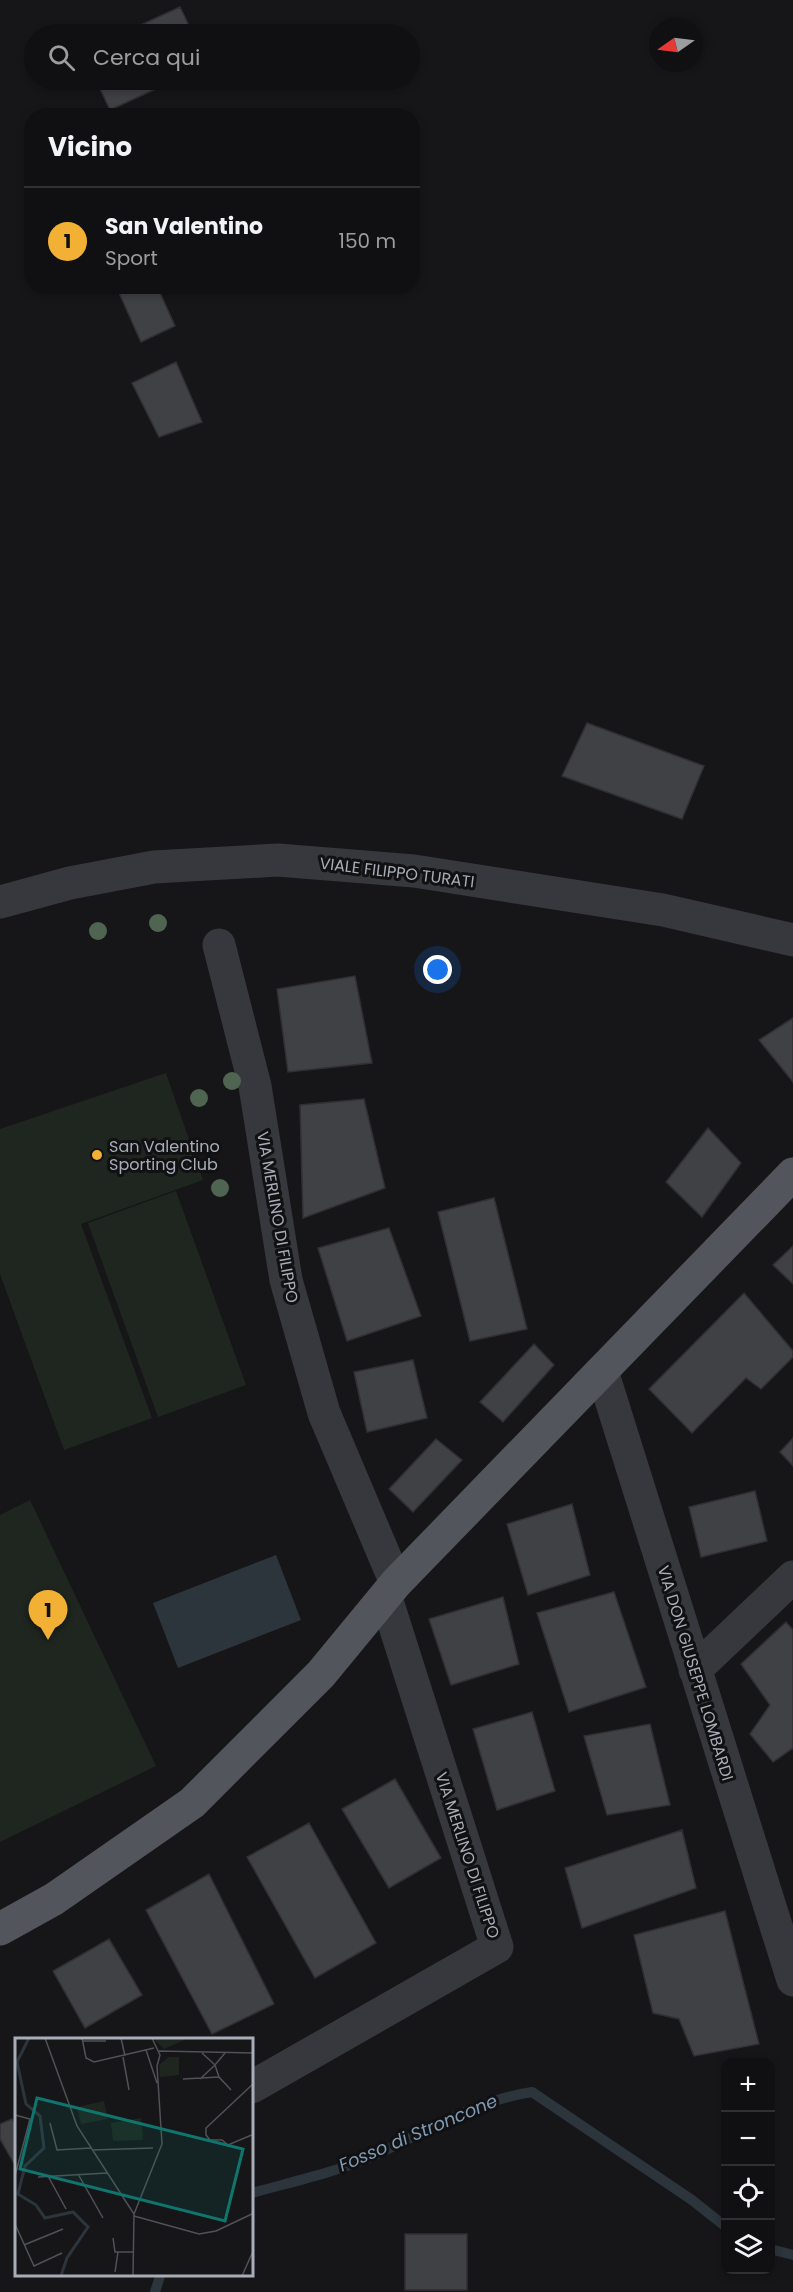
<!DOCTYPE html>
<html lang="it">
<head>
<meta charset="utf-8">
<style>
	body { margin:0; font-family:Poppins,sans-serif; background:#19191b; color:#f1f3f6 }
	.controls { position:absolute; right:18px; bottom:18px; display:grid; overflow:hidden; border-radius:12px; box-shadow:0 3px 9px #0003 }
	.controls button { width:54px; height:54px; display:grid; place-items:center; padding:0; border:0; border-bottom:2px solid #303032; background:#101012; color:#f1f3f6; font:30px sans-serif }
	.compass { position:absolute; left:649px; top:18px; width:54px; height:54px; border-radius:50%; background:#101012; box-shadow:0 3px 9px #0003; rotate:256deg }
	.you { position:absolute; left:438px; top:970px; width:21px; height:21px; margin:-15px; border:4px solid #fff; border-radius:50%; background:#1a73e8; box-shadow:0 0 0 9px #1a73e833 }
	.badge { display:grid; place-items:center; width:39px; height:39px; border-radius:50%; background:#f2b134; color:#111; font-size:20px; font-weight:700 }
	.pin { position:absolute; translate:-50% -50px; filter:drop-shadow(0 2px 3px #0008) }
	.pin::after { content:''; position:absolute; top:32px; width:21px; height:18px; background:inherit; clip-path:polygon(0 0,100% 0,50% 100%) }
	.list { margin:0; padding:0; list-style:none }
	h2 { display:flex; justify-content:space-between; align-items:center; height:78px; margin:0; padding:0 24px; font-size:26px }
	h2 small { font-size:20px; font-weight:400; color:#9c9d9f }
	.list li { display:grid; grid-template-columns:39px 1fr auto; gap:18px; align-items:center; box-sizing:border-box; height:108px; padding:0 24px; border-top:2px solid #303032 }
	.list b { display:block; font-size:22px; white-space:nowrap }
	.list p { margin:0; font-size:20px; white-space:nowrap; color:#9c9d9f }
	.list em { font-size:20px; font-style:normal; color:#9c9d9f }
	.icon { flex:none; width:33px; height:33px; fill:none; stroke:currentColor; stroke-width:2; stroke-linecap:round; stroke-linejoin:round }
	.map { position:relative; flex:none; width:793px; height:2292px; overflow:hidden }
	.search { position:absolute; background:#101012; box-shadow:0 3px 9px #0003; left:24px; top:24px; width:396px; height:66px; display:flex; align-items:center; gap:15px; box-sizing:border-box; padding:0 21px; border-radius:33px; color:#9c9d9f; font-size:22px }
	.panel { position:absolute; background:#101012; box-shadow:0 3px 9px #0003; left:24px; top:108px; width:396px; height:186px; border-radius:24px }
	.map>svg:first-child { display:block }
	.green { fill:#1e261f }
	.water { fill:#2c353c }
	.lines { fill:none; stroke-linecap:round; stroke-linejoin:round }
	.stream { stroke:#2c353c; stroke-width:10 }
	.building { fill:#404145; stroke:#303034; stroke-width:1.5 }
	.minor { stroke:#37383d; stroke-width:33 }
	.major { stroke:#53555c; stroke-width:33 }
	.tree { fill:#506452 }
	.poi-dot { fill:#f2b134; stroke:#111113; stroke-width:2 }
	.labels { text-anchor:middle; stroke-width:6; stroke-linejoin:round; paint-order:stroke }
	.street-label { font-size:16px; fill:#a8adb8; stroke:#111113 }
	.poi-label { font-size:16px; fill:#a8adb8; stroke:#111113; text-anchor:start }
	.water-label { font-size:18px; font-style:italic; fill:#7f9bb3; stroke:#111113 }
	.inset-river { fill:none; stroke:#2c353c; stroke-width:3 }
	.inset-road { fill:none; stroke:#505258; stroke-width:1.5 }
	.view { fill:#0f766e; fill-opacity:0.15; stroke:#0f766e; stroke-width:3 }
	.inset-edge { fill:none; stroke:#a8adb8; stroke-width:3 }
</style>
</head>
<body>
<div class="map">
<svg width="793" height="2292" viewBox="0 0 793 2292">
	<rect width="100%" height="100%" fill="#161618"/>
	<path class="green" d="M 166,1073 L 203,1180 L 81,1224 L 152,1418 L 64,1450 L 0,1274 L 0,1129 Z
		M 176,1191 L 246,1385 L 158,1417 L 88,1223 Z
		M 30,1500 L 156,1766 L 0,1842 L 0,1515 Z"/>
	<path class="water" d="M 276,1555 L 301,1620 L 178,1668 L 153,1603 Z"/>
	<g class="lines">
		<path class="stream" d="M 252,2193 C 291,2182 333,2173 371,2157 C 424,2133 473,2101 532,2092 L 692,2200 L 726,2227
			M 770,2249 L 793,2255
			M 155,2292 L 160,2276"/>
	</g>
	<path class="building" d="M 180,7 L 193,34 L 121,34 Z
		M 96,80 L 175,80 L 110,110 Z
		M 116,286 L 157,286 L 175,326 L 141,342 Z
		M 176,362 L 202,422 L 159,437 L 132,383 Z
		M 587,723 L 704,766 L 682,819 L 562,776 Z
		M 355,976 L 372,1063 L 288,1072 L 277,989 Z
		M 793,1018 L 793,1082 L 759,1040 Z
		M 364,1099 L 385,1188 L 303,1218 L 300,1105 Z
		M 708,1128 L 741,1163 L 702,1217 L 666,1182 Z
		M 494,1198 L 527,1329 L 470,1341 L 438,1212 Z
		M 389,1228 L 421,1316 L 347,1341 L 318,1248 Z
		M 793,1246 L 793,1284 L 773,1265 Z
		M 744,1293 L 793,1351 L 793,1357 L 761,1389 L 746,1378 L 692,1433 L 649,1389 Z
		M 534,1344 L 554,1365 L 503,1422 L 480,1402 Z
		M 413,1360 L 427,1418 L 367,1432 L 354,1372 Z
		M 793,1438 L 793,1466 L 780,1452 Z
		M 436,1439 L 462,1460 L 413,1512 L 389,1489 Z
		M 755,1491 L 767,1541 L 701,1557 L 689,1507 Z
		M 572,1504 L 590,1575 L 528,1595 L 507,1524 Z
		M 614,1592 L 646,1687 L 569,1712 L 537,1613 Z
		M 503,1597 L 519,1664 L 451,1685 L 429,1619 Z
		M 786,1622 L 793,1630 L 793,1748 L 773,1762 L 750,1734 L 770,1705 L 741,1664 Z
		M 532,1712 L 555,1791 L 497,1810 L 473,1729 Z
		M 650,1724 L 670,1805 L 607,1815 L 584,1736 Z
		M 395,1779 L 441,1858 L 389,1888 L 342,1809 Z
		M 309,1823 L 376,1943 L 315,1978 L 247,1857 Z
		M 682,1830 L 696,1888 L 582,1928 L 565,1868 Z
		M 209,1874 L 274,2004 L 212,2034 L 146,1910 Z
		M 725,1911 L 759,2044 L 694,2056 L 679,2019 L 653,2013 L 634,1935 Z
		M 109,1939 L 142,1995 L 85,2028 L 53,1971 Z
		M 12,2119 L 16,2125 L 16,2167 L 0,2139 L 0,2124 Z
		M 405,2234 L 467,2234 L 467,2290 L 405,2290 Z"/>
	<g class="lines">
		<path class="minor" d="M 0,902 L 70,883 L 154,867 L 278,860 L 414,871 L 663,910 L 793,940
			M 219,945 L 255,1086 L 286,1280 L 324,1413 L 396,1583
			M 602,1371 L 793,1980
			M 695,1670 L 793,1577
			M 252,2087 L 497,1947 L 386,1598"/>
		<path class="major" d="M 0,1929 L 54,1899 L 192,1803 L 321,1674 L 396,1583 L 793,1174"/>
	</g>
	<g class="tree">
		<circle cx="158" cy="923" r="9"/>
		<circle cx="98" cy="931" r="9"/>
		<circle cx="232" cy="1081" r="9"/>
		<circle cx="199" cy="1098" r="9"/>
		<circle cx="220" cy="1188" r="9"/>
	</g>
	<circle class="poi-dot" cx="97" cy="1155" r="6"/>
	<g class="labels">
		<g class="street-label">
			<text transform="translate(397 872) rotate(7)" y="6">VIALE FILIPPO TURATI</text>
			<text transform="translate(278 1217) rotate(80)" y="6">VIA MERLINO DI FILIPPO</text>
			<text transform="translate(696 1673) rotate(73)" y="6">VIA DON GIUSEPPE LOMBARDI</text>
			<text transform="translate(468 1855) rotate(72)" y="6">VIA MERLINO DI FILIPPO</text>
		</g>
		<g class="poi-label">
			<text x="109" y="1152">San Valentino<tspan x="109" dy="18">Sporting Club</tspan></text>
		</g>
		<g class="water-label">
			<text transform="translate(418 2133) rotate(-23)" y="6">Fosso di Stroncone</text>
		</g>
	</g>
	<g transform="translate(15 2038)">
		<rect width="238" height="238" fill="#161618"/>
		<path d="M 138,0 L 174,0 L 149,11 ZM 154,19 L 164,19 L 164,37 L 145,39 L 144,27 ZM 89,63 L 93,81 L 66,86 L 62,69 ZM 126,80 L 128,102 L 98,103 L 96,85 Z" fill="#1e261f"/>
		<path class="inset-river" d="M 14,0 L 2,24 L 11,66 L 25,78 L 29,110 L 10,128 L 3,156 L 21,167 L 30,180 L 58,174 L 73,189 L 52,220 L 46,238"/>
		<path class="inset-road" d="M 30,0 L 62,88 L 119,176 L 118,238M 67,0 L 71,20 L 79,24 L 139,10M 106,0 L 110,18M 68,3 L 91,3M 131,12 L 142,45M 144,13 L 239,15M 187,15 L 200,27 L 210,15M 108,19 L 114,52M 168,41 L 204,39M 185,41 L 200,27 L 204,39 L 216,52M 239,45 L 191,90 L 191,97 L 195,102 L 207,102 L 213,107 L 239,96M 0,77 L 15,81 L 0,138M 35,85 L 42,112 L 76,110M 77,112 L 138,110M 63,136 L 88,180M 33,138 L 51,171M 23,139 L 92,135M 119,176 L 147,106 L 142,28 L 145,17 L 137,0M 119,178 L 184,196 L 201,193 L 239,175M 0,186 L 19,228 L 47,215M 98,200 L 100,214 L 118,214M 9,207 L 48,191M 100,234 L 103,214M 227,238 L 239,211"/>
		<path class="view" d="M 22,60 L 228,111 L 210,183 L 5,131 Z"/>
		<rect width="238" height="238" class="inset-edge"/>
	</g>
</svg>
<div class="controls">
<button>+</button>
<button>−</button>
<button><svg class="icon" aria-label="locate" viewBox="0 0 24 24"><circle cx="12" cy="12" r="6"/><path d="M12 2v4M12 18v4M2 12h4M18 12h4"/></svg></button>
<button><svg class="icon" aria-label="layers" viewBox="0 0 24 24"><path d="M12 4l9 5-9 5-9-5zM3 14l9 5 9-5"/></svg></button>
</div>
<svg class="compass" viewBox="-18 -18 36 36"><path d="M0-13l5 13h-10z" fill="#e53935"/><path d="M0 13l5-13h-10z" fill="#9c9d9f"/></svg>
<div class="you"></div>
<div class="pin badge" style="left:48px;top:1640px">1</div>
<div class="search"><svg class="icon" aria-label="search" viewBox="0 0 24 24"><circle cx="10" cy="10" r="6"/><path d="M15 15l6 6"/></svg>Cerca qui</div>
<section class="panel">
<h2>Vicino<small></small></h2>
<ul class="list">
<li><span class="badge">1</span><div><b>San Valentino</b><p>Sport</p></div><em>150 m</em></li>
</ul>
</section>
</div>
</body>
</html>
